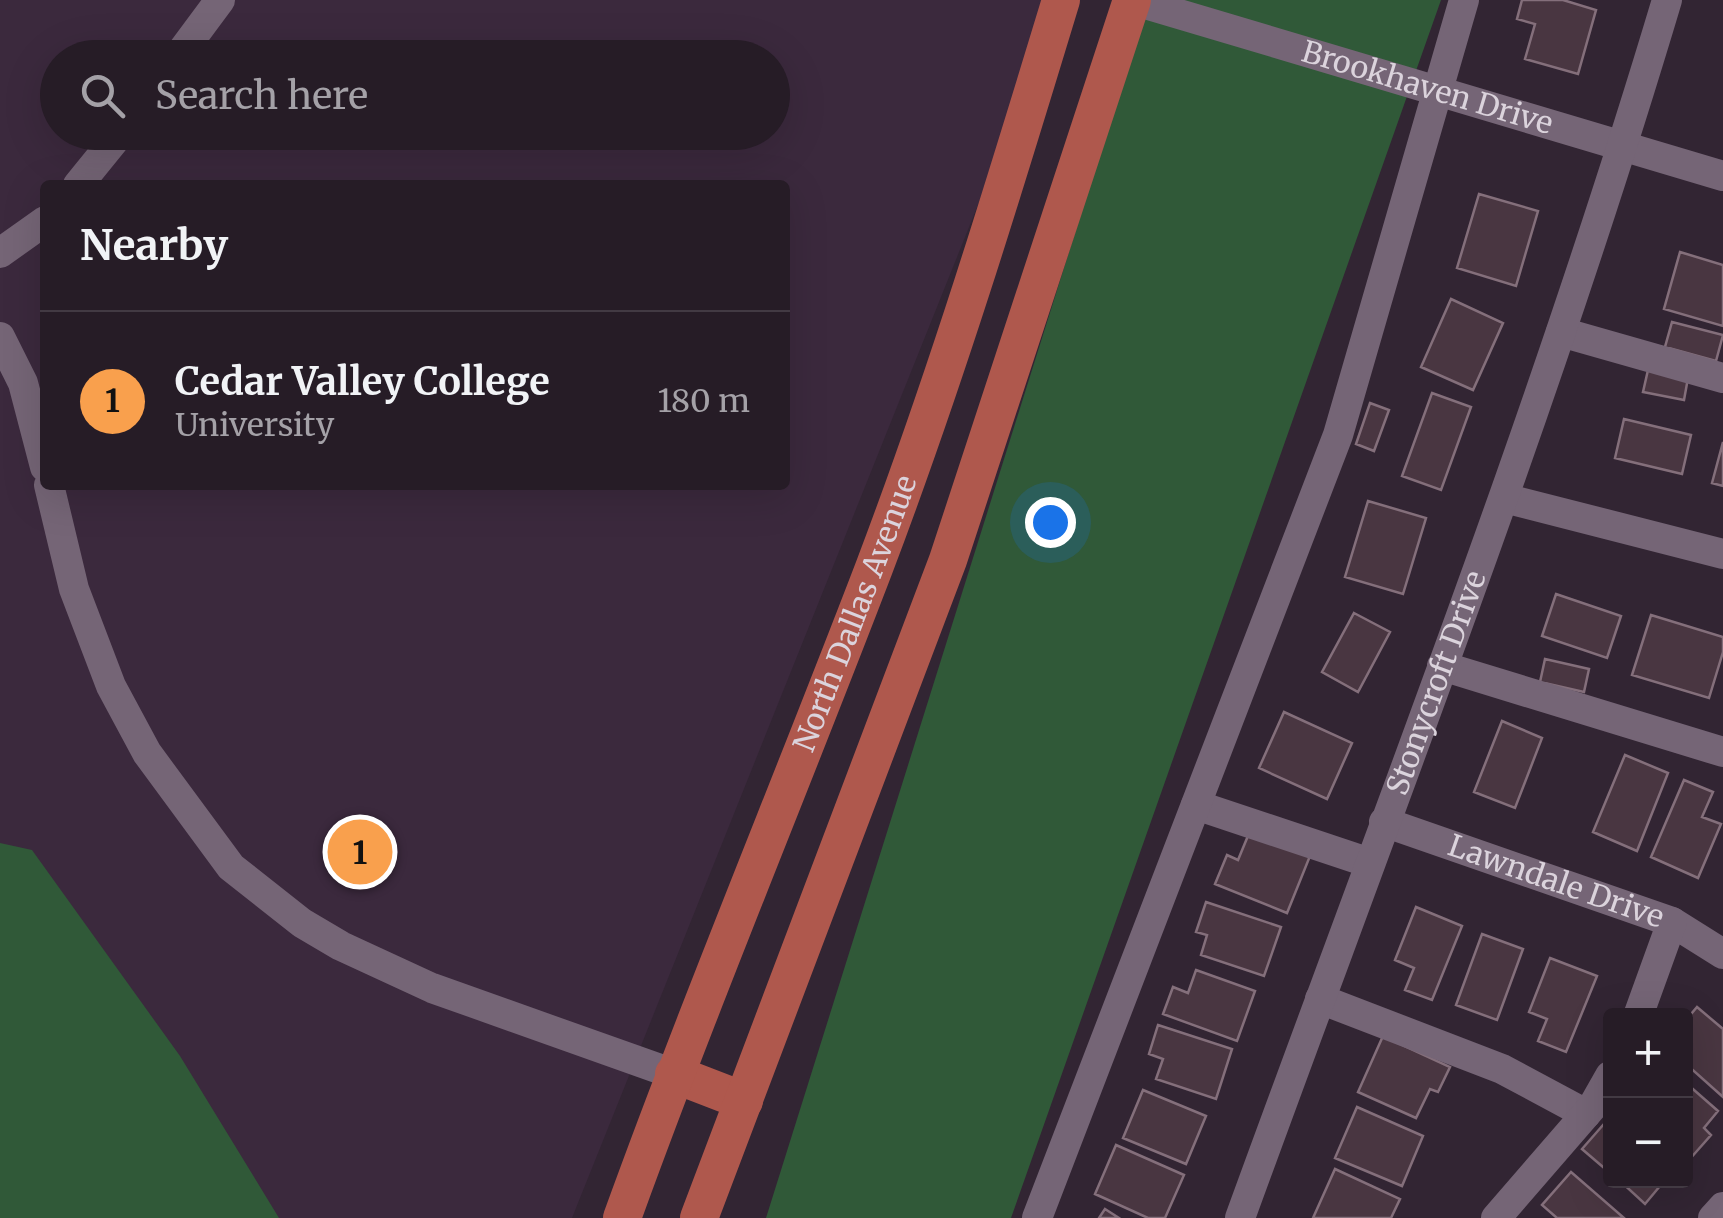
<!DOCTYPE html>
<html lang="en">
<head>
<meta charset="utf-8">
<style>
	body { margin:0; font-family:Merriweather,serif; background:#2e252e; color:#f1f3f6 }
	.controls { position:absolute; right:30px; bottom:30px; display:grid; overflow:hidden; border-radius:10px; box-shadow:0 10px 40px #0002 }
	.controls button { width:90px; height:90px; display:grid; place-items:center; padding:0; border:0; border-bottom:2px solid #423a43; background:#261c26; color:#f1f3f6; font:50px sans-serif }
	.you { position:absolute; left:1050px; top:522px; width:35px; height:35px; margin:-25px; border:8px solid #fff; border-radius:50%; background:#1a73e8; box-shadow:0 0 0 15px #1a73e833 }
	.badge { display:grid; place-items:center; width:65px; height:65px; border-radius:50%; background:#f9a04d; color:#111; font-size:32px; font-weight:700 }
	.pin { position:absolute; translate:-50% -50%; border:5px solid #fff; box-shadow:0 2px 10px #0006 }
	.list { margin:0; padding:0; list-style:none }
	h2 { display:flex; justify-content:space-between; align-items:center; height:130px; margin:0; padding:0 40px; font-size:42px }
	h2 small { font-size:32px; font-weight:400; color:#a4a1a7 }
	.list li { display:grid; grid-template-columns:65px 1fr auto; gap:30px; align-items:center; box-sizing:border-box; height:180px; padding:0 40px; border-top:2px solid #423a43 }
	.list b { display:block; font-size:38px; white-space:nowrap }
	.list p { margin:0; font-size:32px; white-space:nowrap; color:#a4a1a7 }
	.list em { font-size:32px; font-style:normal; color:#a4a1a7 }
	.icon { flex:none; width:55px; height:55px; fill:none; stroke:currentColor; stroke-width:2; stroke-linecap:round; stroke-linejoin:round }
	.map { position:relative; flex:none; width:1723px; height:1218px; overflow:hidden }
	.search { position:absolute; background:#261c26; box-shadow:0 10px 40px #0002; left:40px; top:40px; width:750px; height:110px; display:flex; align-items:center; gap:25px; box-sizing:border-box; padding:0 35px; border-radius:55px; color:#a4a1a7; font-size:38px }
	.panel { position:absolute; background:#261c26; box-shadow:0 10px 40px #0002; left:40px; top:180px; width:750px; height:310px; border-radius:10px }
	.map>svg:first-child { display:block }
	.built { fill:#3b293d; fill-rule:evenodd }
	.green { fill:#305938 }
	.building { fill:#493641; stroke:#846f7b; stroke-width:2.5 }
	.lines { fill:none; stroke-linecap:round; stroke-linejoin:round }
	.minor { stroke:#756576; stroke-width:30 }
	.major { stroke:#af584d; stroke-width:38 }
	.labels { text-anchor:middle; stroke-width:8; stroke-linejoin:round; paint-order:stroke }
	.street-label { font-size:30px; fill:#dbd3dc; stroke:#161016 }
</style>
</head>
<body>
<div class="map">
<svg width="1723" height="1218" viewBox="0 0 1723 1218">
	<rect width="100%" height="100%" fill="#322533"/>
	<path class="built" d="M 0,0 L 1060,0 L 572,1218 L 0,1218 ZM 58,58 L 772,58 L 772,132 L 58,132 ZM 45,185 L 785,185 L 785,485 L 45,485 Z"/>
	<path class="green" d="M 1148,0 L 1441,0 L 1011,1218 L 766,1218 Z
		M 0,843 L 32,850 L 180,1056 L 279,1218 L 0,1218 Z"/>
	<path class="building" d="M 1522,0 L 1563,0 L 1596,10 L 1578,74 L 1525,59 L 1535,24 L 1517,19 Z
		M 1479,194 L 1538,211 L 1516,286 L 1457,268 Z
		M 1680,252 L 1723,265 L 1723,326 L 1664,309 Z
		M 1451,299 L 1503,323 L 1473,390 L 1421,367 Z
		M 1672,322 L 1723,335 L 1716,361 L 1665,347 Z
		M 1648,370 L 1688,378 L 1684,400 L 1643,392 Z
		M 1432,393 L 1471,407 L 1441,490 L 1402,476 Z
		M 1370,403 L 1389,410 L 1374,451 L 1356,444 Z
		M 1624,419 L 1691,435 L 1682,474 L 1615,458 Z
		M 1723,442 L 1723,486 L 1712,483 Z
		M 1368,501 L 1426,518 L 1403,594 L 1345,577 Z
		M 1556,594 L 1621,616 L 1607,658 L 1542,636 Z
		M 1354,613 L 1390,632 L 1358,692 L 1322,672 Z
		M 1651,615 L 1723,637 L 1723,652 L 1709,698 L 1632,675 Z
		M 1545,659 L 1589,669 L 1584,692 L 1540,682 Z
		M 1284,712 L 1352,743 L 1327,799 L 1259,768 Z
		M 1502,721 L 1542,738 L 1515,808 L 1474,792 Z
		M 1625,755 L 1668,773 L 1637,851 L 1593,832 Z
		M 1684,780 L 1713,792 L 1702,817 L 1721,824 L 1698,878 L 1651,857 Z
		M 1250,831 L 1310,856 L 1287,913 L 1215,884 L 1227,855 L 1238,860 Z
		M 1206,902 L 1281,927 L 1264,976 L 1201,955 L 1207,935 L 1196,932 Z
		M 1416,907 L 1462,926 L 1432,1000 L 1405,990 L 1414,968 L 1395,960 Z
		M 1482,934 L 1523,949 L 1497,1020 L 1456,1005 Z
		M 1550,958 L 1597,976 L 1566,1052 L 1538,1041 L 1547,1019 L 1529,1012 Z
		M 1196,970 L 1255,991 L 1237,1041 L 1163,1014 L 1173,987 L 1188,993 Z
		M 1697,1007 L 1723,1029 L 1723,1097 L 1686,1064 L 1686,1020 Z
		M 1158,1025 L 1232,1049 L 1216,1099 L 1156,1079 L 1163,1059 L 1149,1054 Z
		M 1383,1036 L 1450,1067 L 1438,1092 L 1430,1089 L 1416,1118 L 1358,1092 Z
		M 1686,1083 L 1718,1111 L 1704,1128 L 1711,1135 L 1689,1160 L 1686,1157 Z
		M 1143,1090 L 1206,1116 L 1186,1164 L 1123,1138 Z
		M 1357,1107 L 1423,1136 L 1402,1186 L 1335,1158 Z
		M 1610,1117 L 1610,1173 L 1582,1149 Z
		M 1116,1145 L 1184,1175 L 1165,1218 L 1148,1218 L 1095,1194 Z
		M 1335,1169 L 1400,1199 L 1391,1218 L 1313,1218 Z
		M 1571,1172 L 1624,1218 L 1557,1218 L 1542,1205 Z
		M 1619,1180 L 1665,1180 L 1645,1204 Z
		M 1105,1209 L 1119,1218 L 1099,1218 Z"/>
	<g class="lines">
		<g class="minor">
			<path id="s1" d="M 1132,0 L 1723,176"/>
			<path d="M 177,58 L 220,0"/>
			<path d="M 78,185 L 121,132"/>
			<path d="M 0,253 L 45,221"/>
			<path d="M 1561,332 L 1723,378"/>
			<path d="M 0,337 L 23,383 L 45,467"/>
			<path d="M 49,485 L 74,589 L 111,686 L 147,753 L 231,867 L 302,923 L 341,946 L 432,988 L 674,1074"/>
			<path d="M 1504,498 L 1723,554"/>
			<path d="M 1442,666 L 1723,752"/>
			<path d="M 1196,805 L 1370,863"/>
			<path id="s2" d="M 1384,822 L 1672,922 L 1723,954"/>
			<path d="M 1320,999 L 1502,1069 L 1586,1114"/>
			<path d="M 1638,1016 L 1672,922"/>
			<path d="M 1037,1218 L 1338,435 L 1464,0"/>
			<path id="s3" d="M 1240,1218 C 1387,814 1544,412 1667,0"/>
			<path d="M 1496,1218 L 1593,1106 L 1610,1076"/>
			<path d="M 1713,1218 L 1723,1207"/>
		</g>
		<g class="major">
			<path d="M 674,1074 L 744,1101"/>
			<path id="s4" d="M 622,1218 C 701,1000 791,785 874,568 C 945,381 1003,191 1061,0"/>
			<path d="M 699,1218 L 948,560 L 1132,0"/>
		</g>
	</g>
	<g class="labels">
		<g class="street-label">
			<text dy="10" stroke="none"><textPath href="#s1" startOffset="308">Brookhaven Drive</textPath></text>
			<text dy="10" stroke="none"><textPath href="#s4" startOffset="648">North Dallas Avenue</textPath></text>
			<text dy="10" stroke="none"><textPath href="#s3" startOffset="570">Stonycroft Drive</textPath></text>
			<text dy="10" stroke="none"><textPath href="#s2" startOffset="182">Lawndale Drive</textPath></text>
		</g>
	</g>
</svg>
<div class="controls">
<button>+</button>
<button>−</button>
</div>
<div class="you"></div>
<div class="pin badge" style="left:360px;top:852px">1</div>
<div class="search"><svg class="icon" aria-label="search" viewBox="0 0 24 24"><circle cx="10" cy="10" r="6"/><path d="M15 15l6 6"/></svg>Search here</div>
<section class="panel">
<h2>Nearby<small></small></h2>
<ul class="list">
<li><span class="badge">1</span><div><b>Cedar Valley College</b><p>University</p></div><em>180 m</em></li>
</ul>
</section>
</div>
</body>
</html>
